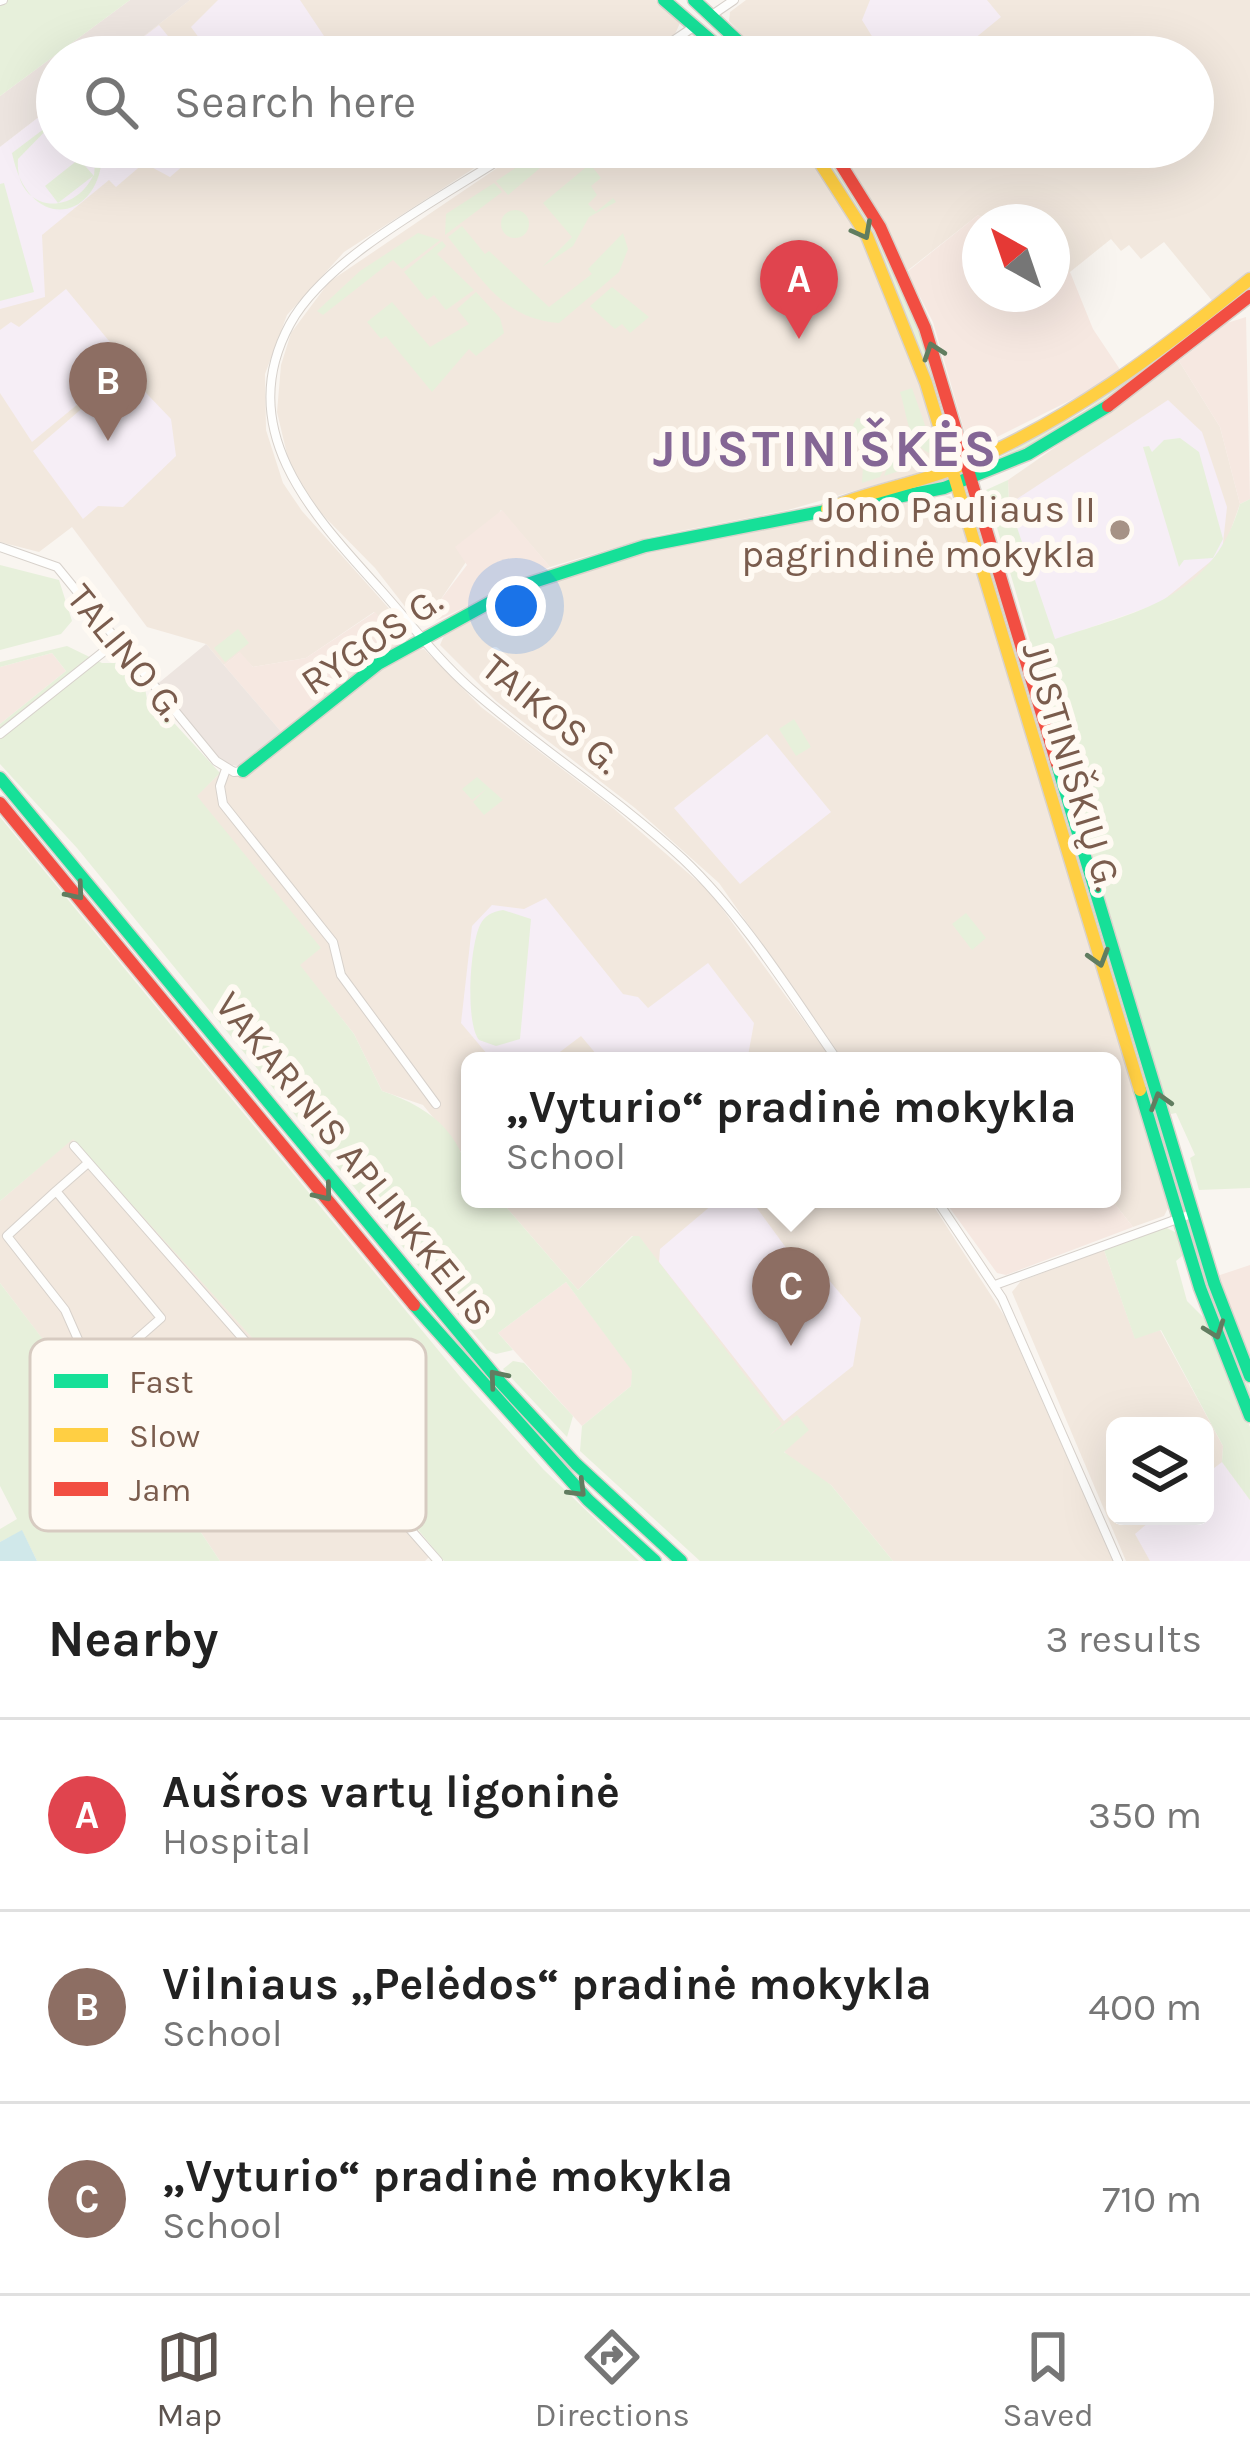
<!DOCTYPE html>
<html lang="en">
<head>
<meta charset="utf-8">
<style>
	body { margin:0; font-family:Karla,sans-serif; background:#f2f2f2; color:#222 }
	.controls { position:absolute; right:36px; bottom:36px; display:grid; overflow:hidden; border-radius:18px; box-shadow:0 12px 48px #0002 }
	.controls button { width:108px; height:108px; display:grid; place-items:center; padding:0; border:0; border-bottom:3px solid #e0e0e0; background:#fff; color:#222; font:60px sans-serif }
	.compass { position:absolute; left:962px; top:204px; width:108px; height:108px; border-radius:50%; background:#fff; box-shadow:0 12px 48px #0002; rotate:320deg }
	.you { position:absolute; left:516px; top:606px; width:42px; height:42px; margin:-30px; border:9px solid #fff; border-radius:50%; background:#1a73e8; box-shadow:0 0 0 18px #1a73e833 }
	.badge { display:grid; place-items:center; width:78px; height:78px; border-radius:50%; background:#5d544f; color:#fff; font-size:39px; font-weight:700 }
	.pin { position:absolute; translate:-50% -99px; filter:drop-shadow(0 3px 6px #0008) }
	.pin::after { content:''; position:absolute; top:63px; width:42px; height:36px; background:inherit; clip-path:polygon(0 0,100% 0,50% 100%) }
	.popup { position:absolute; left:461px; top:1052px; width:660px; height:156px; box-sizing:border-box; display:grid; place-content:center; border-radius:18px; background:#fff; filter:drop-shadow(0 3px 9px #0005); font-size:39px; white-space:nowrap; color:#767676 }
	.popup b { font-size:45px; color:#222 }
	.popup::after { content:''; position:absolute; left:50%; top:100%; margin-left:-24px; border:24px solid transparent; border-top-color:#fff }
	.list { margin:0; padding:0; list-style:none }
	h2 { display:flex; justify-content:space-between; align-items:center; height:156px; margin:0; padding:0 48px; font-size:51px }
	h2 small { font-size:39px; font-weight:400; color:#767676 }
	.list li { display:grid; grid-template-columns:78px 1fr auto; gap:36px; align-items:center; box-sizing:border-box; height:192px; padding:0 48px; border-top:3px solid #e0e0e0 }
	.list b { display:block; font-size:45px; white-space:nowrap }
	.list p { margin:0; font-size:39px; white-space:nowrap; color:#767676 }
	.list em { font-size:39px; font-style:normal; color:#767676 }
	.icon { flex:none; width:66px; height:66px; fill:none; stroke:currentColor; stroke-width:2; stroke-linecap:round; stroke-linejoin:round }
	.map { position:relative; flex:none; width:1250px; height:1561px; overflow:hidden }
	.search { position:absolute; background:#fff; box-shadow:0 12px 48px #0002; left:36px; right:36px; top:36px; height:132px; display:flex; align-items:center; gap:30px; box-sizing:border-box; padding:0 42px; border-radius:66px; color:#767676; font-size:45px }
	.sheet { height:732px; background:#fff }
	nav { display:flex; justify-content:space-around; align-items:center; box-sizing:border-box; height:168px; border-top:3px solid #e0e0e0; background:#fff; font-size:33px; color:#767676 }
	nav a { display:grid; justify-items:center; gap:6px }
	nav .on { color:#5d544f }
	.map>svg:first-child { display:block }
	.residential { fill:#f2e8de; fill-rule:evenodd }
	.commercial { fill:#f6e8e1 }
	.industrial { fill:#ede5e0 }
	.education { fill:#f6eef6 }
	.green { fill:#e7f0db }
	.water { fill:#d0e8ea }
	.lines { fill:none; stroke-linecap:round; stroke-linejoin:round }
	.street-casing { stroke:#d7d1cb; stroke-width:10 }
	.fast-casing { stroke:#d9d2cb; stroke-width:15 }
	.slow-casing { stroke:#d9d2cb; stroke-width:15 }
	.jam-casing { stroke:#d9d2cb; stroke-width:15 }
	.street { stroke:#fefefd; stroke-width:8 }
	.fast { stroke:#16e098; stroke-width:12 }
	.slow { stroke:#ffcf43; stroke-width:12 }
	.jam { stroke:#f24e42; stroke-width:12 }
	.oneway { stroke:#617d60 }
	.poi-dot { fill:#a69286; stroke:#fffaf3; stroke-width:4.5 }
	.labels { text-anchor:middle; stroke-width:12; stroke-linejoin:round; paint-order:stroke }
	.poi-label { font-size:39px; fill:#7a5c4d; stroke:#fffaf3; text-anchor:end }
	.street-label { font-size:39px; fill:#7a5c4d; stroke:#fffaf3 }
	.district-label { font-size:51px; font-weight:bold; letter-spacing:3px; fill:#846695; stroke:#fffaf3 }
	.key { fill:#fffaf3; stroke:#d7cbc1; stroke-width:3 }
	.key-label { font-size:33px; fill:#7a5c4d }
</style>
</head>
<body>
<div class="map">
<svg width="1250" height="1561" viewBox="0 0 1250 1561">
	<rect width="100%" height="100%" fill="#f9f5f0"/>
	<path class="residential" d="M 190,0 L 655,0 L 680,23 L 675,34 L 634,57 L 117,57 Z
		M 746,0 L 1250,0 L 1250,274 L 1214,303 L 1164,242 L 1141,259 L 1129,245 L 1121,251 L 1111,239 L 1070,272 L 1052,272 L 1052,222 L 989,222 L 978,215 L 907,271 L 837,147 L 1193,147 L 1193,57 L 763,57 L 729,21 L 730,12 Z
		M 698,37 L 719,57 L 662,57 L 686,41 Z
		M 57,103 L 57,147 L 507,147 L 344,252 L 287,315 L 265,374 L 266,430 L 283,483 L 302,511 L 402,623 L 406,634 L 401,642 L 374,612 L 306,658 L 253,667 L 239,653 L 224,665 L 206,644 L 147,627 L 72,527 L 39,552 L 0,542 L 0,147 Z
		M 528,147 L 804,147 L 868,249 L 903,332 L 942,451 L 941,466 L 788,510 L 654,536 L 550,567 L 501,510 L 433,611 L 440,619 L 417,622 L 375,568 L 311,503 L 290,467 L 277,412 L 281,365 L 291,333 L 329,282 Z
		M 1179,361 L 1220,427 L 1240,504 L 1223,552 L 1201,576 L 1160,603 L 1009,504 L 1008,480 Z
		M 950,496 L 957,503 L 1170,1204 L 1164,1216 L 1133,1227 L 1111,1199 L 1112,1061 L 844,1061 L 719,883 L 635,808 L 496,701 L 440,645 L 447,629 L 531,587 L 616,559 L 706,537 Z
		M 424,649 L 481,707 L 612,807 L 710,892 L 833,1061 L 470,1061 L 470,1163 L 423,1105 L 382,1091 L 354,1034 L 299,965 L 320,948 L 196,796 L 220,773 L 243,776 L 252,771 L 347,692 L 412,651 Z
		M 73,1138 L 337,1432 L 435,1551 L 425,1561 L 220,1561 L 152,1459 L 96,1410 L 0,1283 L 0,1201 Z
		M 499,1199 L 929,1199 L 1005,1317 L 1113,1561 L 893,1561 L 831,1485 L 795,1464 L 770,1435 L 781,1424 L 639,1237 L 632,1236 L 578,1290 Z
		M 1104,1250 L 1135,1338 L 1160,1330 L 1223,1446 L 1222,1462 L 1250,1500 L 1250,1561 L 1126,1561 L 1012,1292 L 1021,1281 ZM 1115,1426 L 1205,1426 L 1205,1516 L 1115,1516 Z"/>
	<path class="commercial" d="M 978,215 L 989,222 L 980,222 L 980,294 L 1052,294 L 1052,272 L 1070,272 L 1093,329 L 1123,374 L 979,446 L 967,440 L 933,322 L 907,272 Z
		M 1246,317 L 1250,499 L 1240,504 L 1220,427 L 1179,361 L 1227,323 Z
		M 502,510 L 550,567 L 440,619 L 432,611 L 467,565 L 455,547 Z
		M 375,612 L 401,642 L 283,734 L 224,665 L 240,652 L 253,667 L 306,658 Z
		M 52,653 L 66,671 L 0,724 L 0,667 Z
		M 1111,1199 L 1133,1227 L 1006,1275 L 997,1273 L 944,1200 Z
		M 1250,1265 L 1250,1365 L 1217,1276 Z
		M 566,1282 L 633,1371 L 631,1386 L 582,1426 L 498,1333 Z"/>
	<path class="industrial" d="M 130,0 L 190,0 L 117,57 L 57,57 L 57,103 L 0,147 L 0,96 Z
		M 206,644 L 283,734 L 242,767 L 223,763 L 155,686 Z"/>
	<path class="education" d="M 218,0 L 300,0 L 332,48 L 330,57 L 213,57 L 191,27 Z
		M 870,0 L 987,0 L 1001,17 L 952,57 L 942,57 L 927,40 L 884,56 L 862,20 Z
		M 159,25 L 185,57 L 117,57 Z
		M 57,103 L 57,147 L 205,147 L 170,177 L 144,163 L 116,187 L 109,180 L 42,235 L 45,297 L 0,309 L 0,147 Z
		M 66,289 L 124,359 L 124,366 L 32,442 L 0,393 L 0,330 L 11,322 L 19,327 Z
		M 125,371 L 171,419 L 176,456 L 123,507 L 98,506 L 83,519 L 33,451 Z
		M 1168,400 L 1202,432 L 1227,507 L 1222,552 L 1160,603 L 1054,640 L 1009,504 Z
		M 767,734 L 831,812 L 740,884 L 674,808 Z
		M 546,898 L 623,994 L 638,997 L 648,1008 L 708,963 L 754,1023 L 747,1061 L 602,1061 L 581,1036 L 548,1061 L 493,1061 L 461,1023 L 472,926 L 492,905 L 524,909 Z
		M 719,1199 L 754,1204 L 806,1275 L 817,1266 L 861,1318 L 853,1366 L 784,1421 L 659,1262 L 660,1249 Z
		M 1222,1462 L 1250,1500 L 1250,1561 L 1150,1561 L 1135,1534 L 1156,1516 L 1205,1516 L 1205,1475 Z"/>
	<path class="green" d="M 0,0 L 130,0 L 0,96 Z
		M 57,119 L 18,159 C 14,209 71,220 93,176 L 58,203 L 45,186 L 79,159 L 94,176 L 96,147 L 102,158 C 97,222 28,233 12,153 Z
		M 547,147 L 565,147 L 508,195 L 496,181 Z
		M 815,147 L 826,147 L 832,156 C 891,247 926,343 958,445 L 872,237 Z
		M 590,164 L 601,178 L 591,186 L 597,195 L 588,204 L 596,212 L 613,198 L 616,202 L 589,217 L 573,246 L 542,267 L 572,237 L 543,203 Z
		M 4,183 L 34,292 L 0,301 L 0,184 Z
		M 494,183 L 502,192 L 445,235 L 446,214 Z
		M501 224a14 14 0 1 1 28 0a14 14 0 1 1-28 0Z
		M 462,226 L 485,254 L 489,251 L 549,307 L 592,274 L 588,269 L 623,233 L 628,249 L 619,272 L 559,323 C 503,320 478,274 448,237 Z
		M 418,233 L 440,240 L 402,269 L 393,260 L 323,315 L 317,311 L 360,271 Z
		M 442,241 L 446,246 L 437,254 L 474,290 L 446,310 L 434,295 L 427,300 L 404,272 Z
		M 612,287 L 649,317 L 630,333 L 622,324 L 615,329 L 590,306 Z
		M 476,292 L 500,318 L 504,333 L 476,356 L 469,349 L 432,392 L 386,336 L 381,339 L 367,322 L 392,302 L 430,347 L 469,324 L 457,309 Z
		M 1160,357 L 1162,361 C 1110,400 1048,448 986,465 L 1084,411 Z
		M 912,388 L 935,454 L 933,455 C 907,444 908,417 900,392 Z
		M 857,418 L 873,421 L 890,449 L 864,445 L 853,425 Z
		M 1180,438 L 1199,452 L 1223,539 L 1213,558 L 1184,560 L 1179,567 L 1143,447 L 1149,446 L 1152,452 L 1164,440 Z
		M 903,449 L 929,461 L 884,476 L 891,458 Z
		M 864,450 L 891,453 L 880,477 L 862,483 Z
		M 1008,480 L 1009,504 L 1055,639 C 1139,611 1212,599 1240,504 L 1250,499 L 1250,1188 L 1199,1190 L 1190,1158 L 1195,1155 L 1176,1113 L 1171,1114 L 1165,1103 L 986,490 Z
		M 969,498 L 1183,1194 L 1175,1197 L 966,499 Z
		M 0,565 L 59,580 L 72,621 L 61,634 L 0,650 Z
		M 238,629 L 249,643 L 225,662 L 214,648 Z
		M 67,646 L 102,663 L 123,663 L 145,688 L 149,711 L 175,724 L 220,773 L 197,796 L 321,948 L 300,965 L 354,1034 L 382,1091 C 436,1109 470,1140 470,1199 L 499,1199 L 578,1290 L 633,1236 L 639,1236 L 782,1424 L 770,1435 L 797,1415 L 809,1430 L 784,1452 L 831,1485 L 893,1561 L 700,1561 L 580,1451 L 582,1426 L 631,1386 L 632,1371 L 566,1282 L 498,1333 L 513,1350 L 496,1354 L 487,1350 L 77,848 L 0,764 L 0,724 L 66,671 L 52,653 L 0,667 L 0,662 Z
		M 794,719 L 811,747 L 796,756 L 779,729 Z
		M 477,777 L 503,800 L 484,815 L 473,802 L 486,789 L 472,800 L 462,789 Z
		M 0,817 L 462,1379 L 544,1470 L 639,1561 L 444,1561 L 337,1432 L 73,1139 L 0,1201 Z
		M 503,910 L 531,919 L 520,1039 L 496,1046 L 479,1040 C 465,1022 470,946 480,925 C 485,915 492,912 503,910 Z
		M 966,913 L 986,938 L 972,950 L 952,924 Z
		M 1188,1223 L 1250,1388 L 1250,1406 L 1193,1254 Z
		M 1165,1227 L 1179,1234 L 1182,1256 L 1176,1261 L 1187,1301 L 1205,1319 L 1250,1427 L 1250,1500 L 1222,1462 L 1223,1446 L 1161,1330 L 1135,1339 L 1104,1250 Z
		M 0,1283 L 96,1409 L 152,1459 L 220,1561 L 37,1561 L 22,1531 L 0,1542 L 0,1529 L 17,1519 L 0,1486 Z
		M 513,1361 L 524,1363 L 573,1416 L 567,1437 L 503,1369 Z"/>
	<path class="water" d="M 22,1530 L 37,1561 L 0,1561 L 0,1542 Z"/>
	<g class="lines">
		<defs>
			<path id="street" d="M 0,1 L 3,0
				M 712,15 L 734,0
				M 649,57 L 695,26
				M 519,147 C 451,193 328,254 290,324 C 233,429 311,513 378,587 C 408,620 436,658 470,688 C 538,748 616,797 683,859 C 744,917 790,992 838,1061
				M 0,547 L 57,567 L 216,761 L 234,772 L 243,771
				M 0,734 L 117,641
				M 226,769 L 220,786 L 223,804 L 333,942 L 341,975 L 436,1104
				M 74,1146 L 438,1561
				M 56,1191 L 161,1318 L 104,1368 L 80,1344 L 65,1310 L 7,1236 Z
				M 56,1191 L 88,1163
				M 936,1199 L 1002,1298 L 1118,1561
				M 995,1285 L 1194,1213"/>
			<path id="fast" d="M 664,0 L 730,57
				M 694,0 L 755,57
				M 1057,764 L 1214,1283 L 1250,1376
				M 243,771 L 378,664 L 518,587 L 645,546 L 944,488 L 1028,454 L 1108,406
				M 0,778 L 501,1383 L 576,1464 L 681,1561
				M 1140,1090 L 1200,1288 L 1250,1416
				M 414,1305 L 588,1500 L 655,1561"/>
			<path id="slow" d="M 810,147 L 867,236 L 926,383 L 1140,1090
				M 827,509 C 870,491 915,484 958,467 C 1066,423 1160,352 1250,279"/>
			<path id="jam" d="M 830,147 L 880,227 L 925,328 L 1057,764
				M 1108,406 L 1250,296
				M 0,803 L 414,1305"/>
		</defs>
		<use href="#street" class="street-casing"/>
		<use href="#fast" class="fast-casing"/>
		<use href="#slow" class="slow-casing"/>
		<use href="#jam" class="jam-casing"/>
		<use href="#street" class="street"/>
		<use href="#fast" class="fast"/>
		<use href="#slow" class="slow"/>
		<use href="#jam" class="jam"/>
	</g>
	<defs><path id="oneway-chevron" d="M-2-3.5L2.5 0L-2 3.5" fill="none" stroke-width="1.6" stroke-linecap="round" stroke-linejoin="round" transform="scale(3)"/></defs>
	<g class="oneway">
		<use href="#oneway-chevron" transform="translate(863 231) rotate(62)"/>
		<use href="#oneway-chevron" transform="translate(933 351) rotate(-109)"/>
		<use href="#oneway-chevron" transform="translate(76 892) rotate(50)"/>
		<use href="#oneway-chevron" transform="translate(1099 958) rotate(73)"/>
		<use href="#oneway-chevron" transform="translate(1160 1101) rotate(-107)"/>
		<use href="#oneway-chevron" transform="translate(324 1193) rotate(51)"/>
		<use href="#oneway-chevron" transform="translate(1215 1330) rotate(70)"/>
		<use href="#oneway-chevron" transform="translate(497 1378) rotate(-130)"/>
		<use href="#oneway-chevron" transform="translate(578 1489) rotate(45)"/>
	</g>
	<circle class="poi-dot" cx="1120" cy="530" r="12"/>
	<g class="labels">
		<g class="poi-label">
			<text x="1096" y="522">Jono Pauliaus II<tspan x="1096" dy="45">pagrindinė mokykla</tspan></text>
		</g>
		<g class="street-label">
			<text transform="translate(371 640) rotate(-34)" y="14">RYGOS G.</text>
			<text transform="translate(127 652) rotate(51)" y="14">TALINO G.</text>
			<text transform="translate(552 713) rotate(39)" y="14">TAIKOS G.</text>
			<text transform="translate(1073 766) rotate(73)" y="14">JUSTINIŠKIŲ G.</text>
			<text transform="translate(355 1158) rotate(51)" y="14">VAKARINIS APLINKKELIS</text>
		</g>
		<g class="district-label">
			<text x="826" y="466">JUSTINIŠKĖS</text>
		</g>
	</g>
	<rect x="30" y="1339" width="396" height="192" rx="18" class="key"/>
	<rect x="54" y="1374" width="54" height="14" fill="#16e098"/>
	<rect x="54" y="1428" width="54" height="14" fill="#ffcf43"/>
	<rect x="54" y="1482" width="54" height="14" fill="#f24e42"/>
	<g class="key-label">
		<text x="129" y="1393">Fast</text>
		<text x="129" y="1447">Slow</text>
		<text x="129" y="1501">Jam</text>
	</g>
</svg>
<div class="controls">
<button><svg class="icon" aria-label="layers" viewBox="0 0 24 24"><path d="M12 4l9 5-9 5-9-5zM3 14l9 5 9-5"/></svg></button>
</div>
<svg class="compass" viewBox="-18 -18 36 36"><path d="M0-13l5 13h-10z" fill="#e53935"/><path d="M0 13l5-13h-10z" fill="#767676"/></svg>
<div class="you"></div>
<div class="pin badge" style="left:799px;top:339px;background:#e0444e">A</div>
<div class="pin badge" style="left:108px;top:441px;background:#8d6e63">B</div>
<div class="pin badge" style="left:791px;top:1346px;background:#8d6e63">C</div>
<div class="popup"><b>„Vyturio“ pradinė mokykla</b>School</div>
<div class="search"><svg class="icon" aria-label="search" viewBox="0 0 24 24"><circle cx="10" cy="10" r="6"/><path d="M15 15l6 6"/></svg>Search here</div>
</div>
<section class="sheet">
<h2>Nearby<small>3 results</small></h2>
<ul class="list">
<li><span class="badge" style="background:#e0444e">A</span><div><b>Aušros vartų ligoninė</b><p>Hospital</p></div><em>350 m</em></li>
<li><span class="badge" style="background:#8d6e63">B</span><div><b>Vilniaus „Pelėdos“ pradinė mokykla</b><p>School</p></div><em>400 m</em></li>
<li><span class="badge" style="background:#8d6e63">C</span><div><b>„Vyturio“ pradinė mokykla</b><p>School</p></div><em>710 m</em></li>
</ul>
</section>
<nav>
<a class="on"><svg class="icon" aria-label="map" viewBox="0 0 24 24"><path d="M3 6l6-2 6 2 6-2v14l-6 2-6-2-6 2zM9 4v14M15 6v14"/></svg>Map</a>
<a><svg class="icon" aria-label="directions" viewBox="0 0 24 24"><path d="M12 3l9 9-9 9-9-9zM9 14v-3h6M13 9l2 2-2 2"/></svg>Directions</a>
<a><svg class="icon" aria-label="saved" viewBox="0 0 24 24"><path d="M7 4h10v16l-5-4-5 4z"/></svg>Saved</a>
</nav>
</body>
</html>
